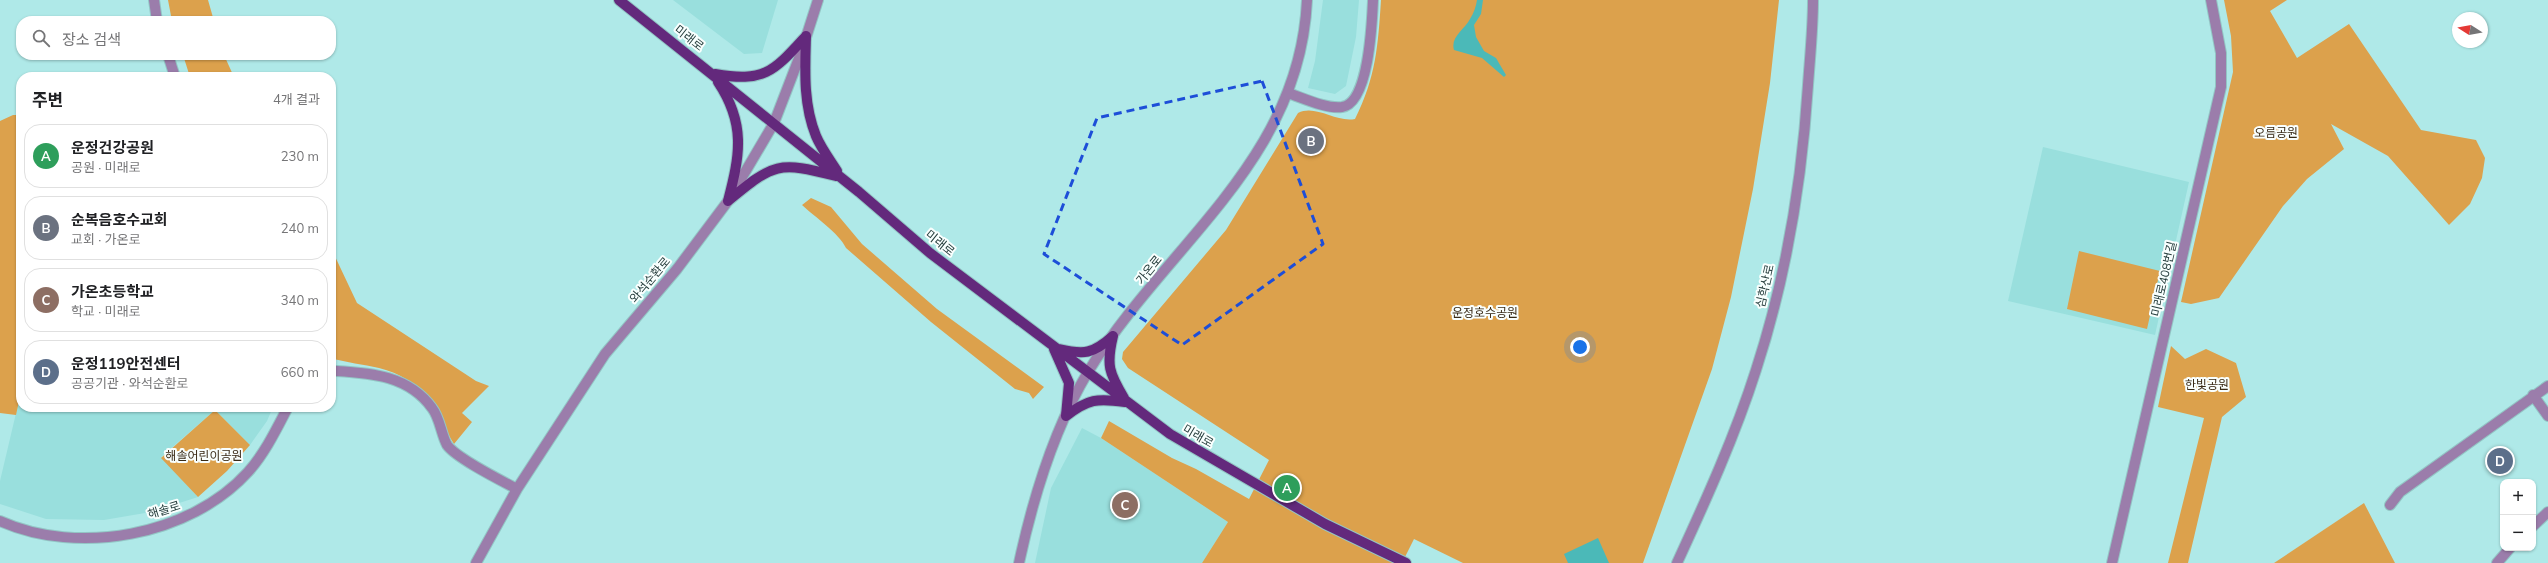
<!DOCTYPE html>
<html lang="ko">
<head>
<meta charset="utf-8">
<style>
	body { margin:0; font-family:Mulish,"Noto Sans KR",sans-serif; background:#f2f2f2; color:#202124 }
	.controls { position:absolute; right:12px; bottom:12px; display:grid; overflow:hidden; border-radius:8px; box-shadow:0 1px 3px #0004 }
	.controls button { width:36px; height:36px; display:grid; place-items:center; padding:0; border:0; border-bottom:1px solid #e0e0e0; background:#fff; color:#202124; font:20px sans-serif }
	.compass { position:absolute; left:2452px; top:12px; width:36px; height:36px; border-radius:50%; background:#fff; box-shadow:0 1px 3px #0004; rotate:281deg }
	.you { position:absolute; left:1580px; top:347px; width:14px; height:14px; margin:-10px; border:3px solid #fff; border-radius:50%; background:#1a73e8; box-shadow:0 0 0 6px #1a73e833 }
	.badge { display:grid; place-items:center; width:26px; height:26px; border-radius:50%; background:#7c3aed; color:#fff; font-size:13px; font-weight:700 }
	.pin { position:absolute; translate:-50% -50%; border:2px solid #fff; box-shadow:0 1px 4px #0006 }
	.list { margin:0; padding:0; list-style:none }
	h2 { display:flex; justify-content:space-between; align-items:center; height:52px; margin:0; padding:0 16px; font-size:17px }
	h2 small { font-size:13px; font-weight:400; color:#757577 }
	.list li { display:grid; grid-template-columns:26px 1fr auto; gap:12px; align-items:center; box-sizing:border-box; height:64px; margin:0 8px 8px; padding:0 8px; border:1px solid #e0e0e0; border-radius:16px }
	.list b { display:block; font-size:15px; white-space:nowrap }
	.list p { margin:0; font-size:13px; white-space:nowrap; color:#757577 }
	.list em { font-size:13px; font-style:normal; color:#757577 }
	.icon { flex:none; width:22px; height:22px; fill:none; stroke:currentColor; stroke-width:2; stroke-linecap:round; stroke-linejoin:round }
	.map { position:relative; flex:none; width:2548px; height:563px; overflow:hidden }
	.search { position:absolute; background:#fff; box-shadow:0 1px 3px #0004; left:16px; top:16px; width:320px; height:44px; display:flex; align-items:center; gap:10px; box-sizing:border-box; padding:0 14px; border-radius:16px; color:#757577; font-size:15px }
	.panel { position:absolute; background:#fff; box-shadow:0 1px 3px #0004; left:16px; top:72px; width:320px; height:340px; border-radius:16px }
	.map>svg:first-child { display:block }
	.built { fill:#99dfdd }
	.green { fill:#dca14c }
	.water { fill:#4bb9b8 }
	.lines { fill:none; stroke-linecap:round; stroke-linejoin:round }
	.minor-casing { stroke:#93c6c5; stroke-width:12 }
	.major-casing { stroke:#93c6c5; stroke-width:12 }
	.minor { stroke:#9b7dab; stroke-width:10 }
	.major { stroke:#63297c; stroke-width:10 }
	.marked { fill:none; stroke:#1d4ed8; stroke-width:3; stroke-dasharray:8 5; stroke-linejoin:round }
	.labels { text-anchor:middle; stroke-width:4; stroke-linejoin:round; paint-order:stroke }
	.street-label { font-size:12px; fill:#243c3b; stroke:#f9fffe }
	.park-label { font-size:12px; fill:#392a16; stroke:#f9fffe }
</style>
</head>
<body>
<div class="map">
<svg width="2548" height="563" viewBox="0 0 2548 563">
	<rect width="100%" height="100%" fill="#afe9e8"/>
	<path class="built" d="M 673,0 L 778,0 L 762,53 L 744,54 Z
		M 1323,0 L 1359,0 L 1356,37 L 1346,86 L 1335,94 L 1308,88 L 1315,61 Z
		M 2043,147 L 2189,182 L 2155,335 L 2008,301 Z
		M 21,392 L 21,407 L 273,407 L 267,421 L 250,445 L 215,410 L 161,457 L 198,497 L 151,512 L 104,520 L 46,519 L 0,504 L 0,481 Z
		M 1082,428 L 1101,438 L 1228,522 L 1202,563 L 1035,563 L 1051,488 Z"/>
	<path class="green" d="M 168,0 L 208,0 L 214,21 L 172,21 Z
		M 1381,0 L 1779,0 L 1770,83 L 1753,189 L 1731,297 L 1712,369 L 1643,563 L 1463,563 L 1414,539 L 1402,563 L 1202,563 L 1228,522 L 1101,438 L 1109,421 L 1172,458 L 1196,469 L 1249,499 L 1269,460 L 1128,368 L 1122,359 L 1123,352 L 1226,230 L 1298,113 C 1316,104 1336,123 1355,119 C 1376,77 1378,46 1381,0 Z
		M 2224,0 L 2287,0 L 2270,11 L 2297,58 L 2349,24 L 2421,130 L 2476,140 L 2485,158 L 2482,178 L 2470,204 L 2449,225 L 2388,156 L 2331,124 L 2344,149 L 2307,179 L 2283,206 L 2219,298 L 2191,304 L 2181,302 L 2233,72 L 2231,36 Z
		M 183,55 L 224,55 L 234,77 L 190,77 Z
		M 13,115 L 21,115 L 21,392 L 16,415 L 0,413 L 0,121 Z
		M 811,198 L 831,207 L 862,244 L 937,309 L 1044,387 L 1033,399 L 1029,393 L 1015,389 L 931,322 L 846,248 C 839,233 815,217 802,205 Z
		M 331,248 L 357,303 L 476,381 L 489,386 L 462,413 L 472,422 L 454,444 C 434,410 422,378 379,368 C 363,364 347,363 331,358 Z
		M 2079,251 L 2160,271 L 2147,329 L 2067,309 Z
		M 2171,346 L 2185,359 L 2206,349 L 2236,363 L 2246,397 L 2222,417 L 2188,563 L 2168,563 L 2204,418 L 2158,407 Z
		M 215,410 L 250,445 L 227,471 L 198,497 L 161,458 Z
		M 2364,503 L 2395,563 L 2274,563 Z"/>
	<path class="water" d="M 1477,0 L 1483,0 L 1481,14 L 1474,25 L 1476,37 L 1484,51 L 1496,58 L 1506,75 L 1504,77 L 1482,58 L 1454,50 C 1450,37 1465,29 1470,19 C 1474,13 1476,6 1477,0 Z
		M 1598,538 L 1609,563 L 1568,563 L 1564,554 Z"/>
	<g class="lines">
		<defs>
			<path id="minor" d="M 154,0 L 157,21
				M 168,55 L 175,77
				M 1288,93 C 1303,98 1326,109 1342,107 C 1369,103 1372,22 1373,0
				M 336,371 C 372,373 409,376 432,408 C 440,418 441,434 447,445 C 456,458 502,481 517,489
				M 2533,395 L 2548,416
				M 2390,505 L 2400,492 L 2548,386
				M 0,521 C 78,556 190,536 248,472 C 265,453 276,430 288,407
				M 2533,526 L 2548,512
				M 476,563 L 517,489 L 605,354 L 677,269 L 728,201 L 774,123 L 801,53 L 818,0
				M 1019,563 C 1033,498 1053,430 1088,372 C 1165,245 1300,162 1307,0
				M 1677,563 C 1706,500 1735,436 1756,370 C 1786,278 1802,181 1808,85 C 1810,57 1813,28 1813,0
				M 2112,563 L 2221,87 L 2221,53 L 2211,0
				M 2497,563 L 2510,548"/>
			<path id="major" d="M 619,0 L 859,192 L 930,253 L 1170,434 L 1325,524 L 1406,563
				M 806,36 C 805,70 803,104 816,136 C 821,148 830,160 837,171
				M 715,74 C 765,83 774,71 806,36
				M 718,82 C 746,124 740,155 728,201
				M 728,201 C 774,163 778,161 836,176
				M 1113,336 C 1106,365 1109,373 1124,398
				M 1054,349 L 1069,383 L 1066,416
				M 1059,349 C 1084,355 1093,354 1113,336
				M 1066,416 C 1088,399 1097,398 1125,402"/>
		</defs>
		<use href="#minor" class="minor-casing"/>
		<use href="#major" class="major-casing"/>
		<use href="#minor" class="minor"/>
		<use href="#major" class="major"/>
	</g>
	<path class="marked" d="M 1262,81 L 1323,244 L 1182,345 L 1044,254 L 1097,118 Z"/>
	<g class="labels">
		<g class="street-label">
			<text transform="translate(689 38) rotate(38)" y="4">미래로</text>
			<text transform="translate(940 243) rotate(39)" y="4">미래로</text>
			<text transform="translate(1149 270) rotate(-51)" y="4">가온로</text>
			<text transform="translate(2164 279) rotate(-77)" y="4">미래로408번길</text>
			<text transform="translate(650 280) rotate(-50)" y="4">와석순환로</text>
			<text transform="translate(1765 286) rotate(-77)" y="4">심학산로</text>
			<text transform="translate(1198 436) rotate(30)" y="4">미래로</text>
			<text transform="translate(164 510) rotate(-17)" y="4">해솔로</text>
		</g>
		<g class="park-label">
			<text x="2276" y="137">오름공원</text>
			<text x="1485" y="317">운정호수공원</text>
			<text x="2207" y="389">한빛공원</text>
			<text x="204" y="460">해솔어린이공원</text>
		</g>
	</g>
</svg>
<div class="controls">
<button>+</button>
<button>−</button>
</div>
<svg class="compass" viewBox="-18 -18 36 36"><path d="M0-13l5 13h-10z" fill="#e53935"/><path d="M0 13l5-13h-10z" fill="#757577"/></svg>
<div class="you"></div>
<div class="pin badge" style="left:1287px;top:488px;background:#2e9e5b">A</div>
<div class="pin badge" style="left:1311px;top:141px;background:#6b7280">B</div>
<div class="pin badge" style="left:1125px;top:505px;background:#8d6e63">C</div>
<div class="pin badge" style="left:2500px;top:461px;background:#5c6f8a">D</div>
<div class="search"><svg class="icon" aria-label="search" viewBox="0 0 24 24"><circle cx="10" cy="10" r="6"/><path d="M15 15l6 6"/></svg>장소 검색</div>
<section class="panel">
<h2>주변<small>4개 결과</small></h2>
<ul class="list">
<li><span class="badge" style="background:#2e9e5b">A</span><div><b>운정건강공원</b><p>공원 · 미래로</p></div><em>230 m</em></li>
<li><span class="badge" style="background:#6b7280">B</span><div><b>순복음호수교회</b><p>교회 · 가온로</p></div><em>240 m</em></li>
<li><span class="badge" style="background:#8d6e63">C</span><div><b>가온초등학교</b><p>학교 · 미래로</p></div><em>340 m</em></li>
<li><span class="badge" style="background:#5c6f8a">D</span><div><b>운정119안전센터</b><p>공공기관 · 와석순환로</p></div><em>660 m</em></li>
</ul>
</section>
</div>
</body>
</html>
